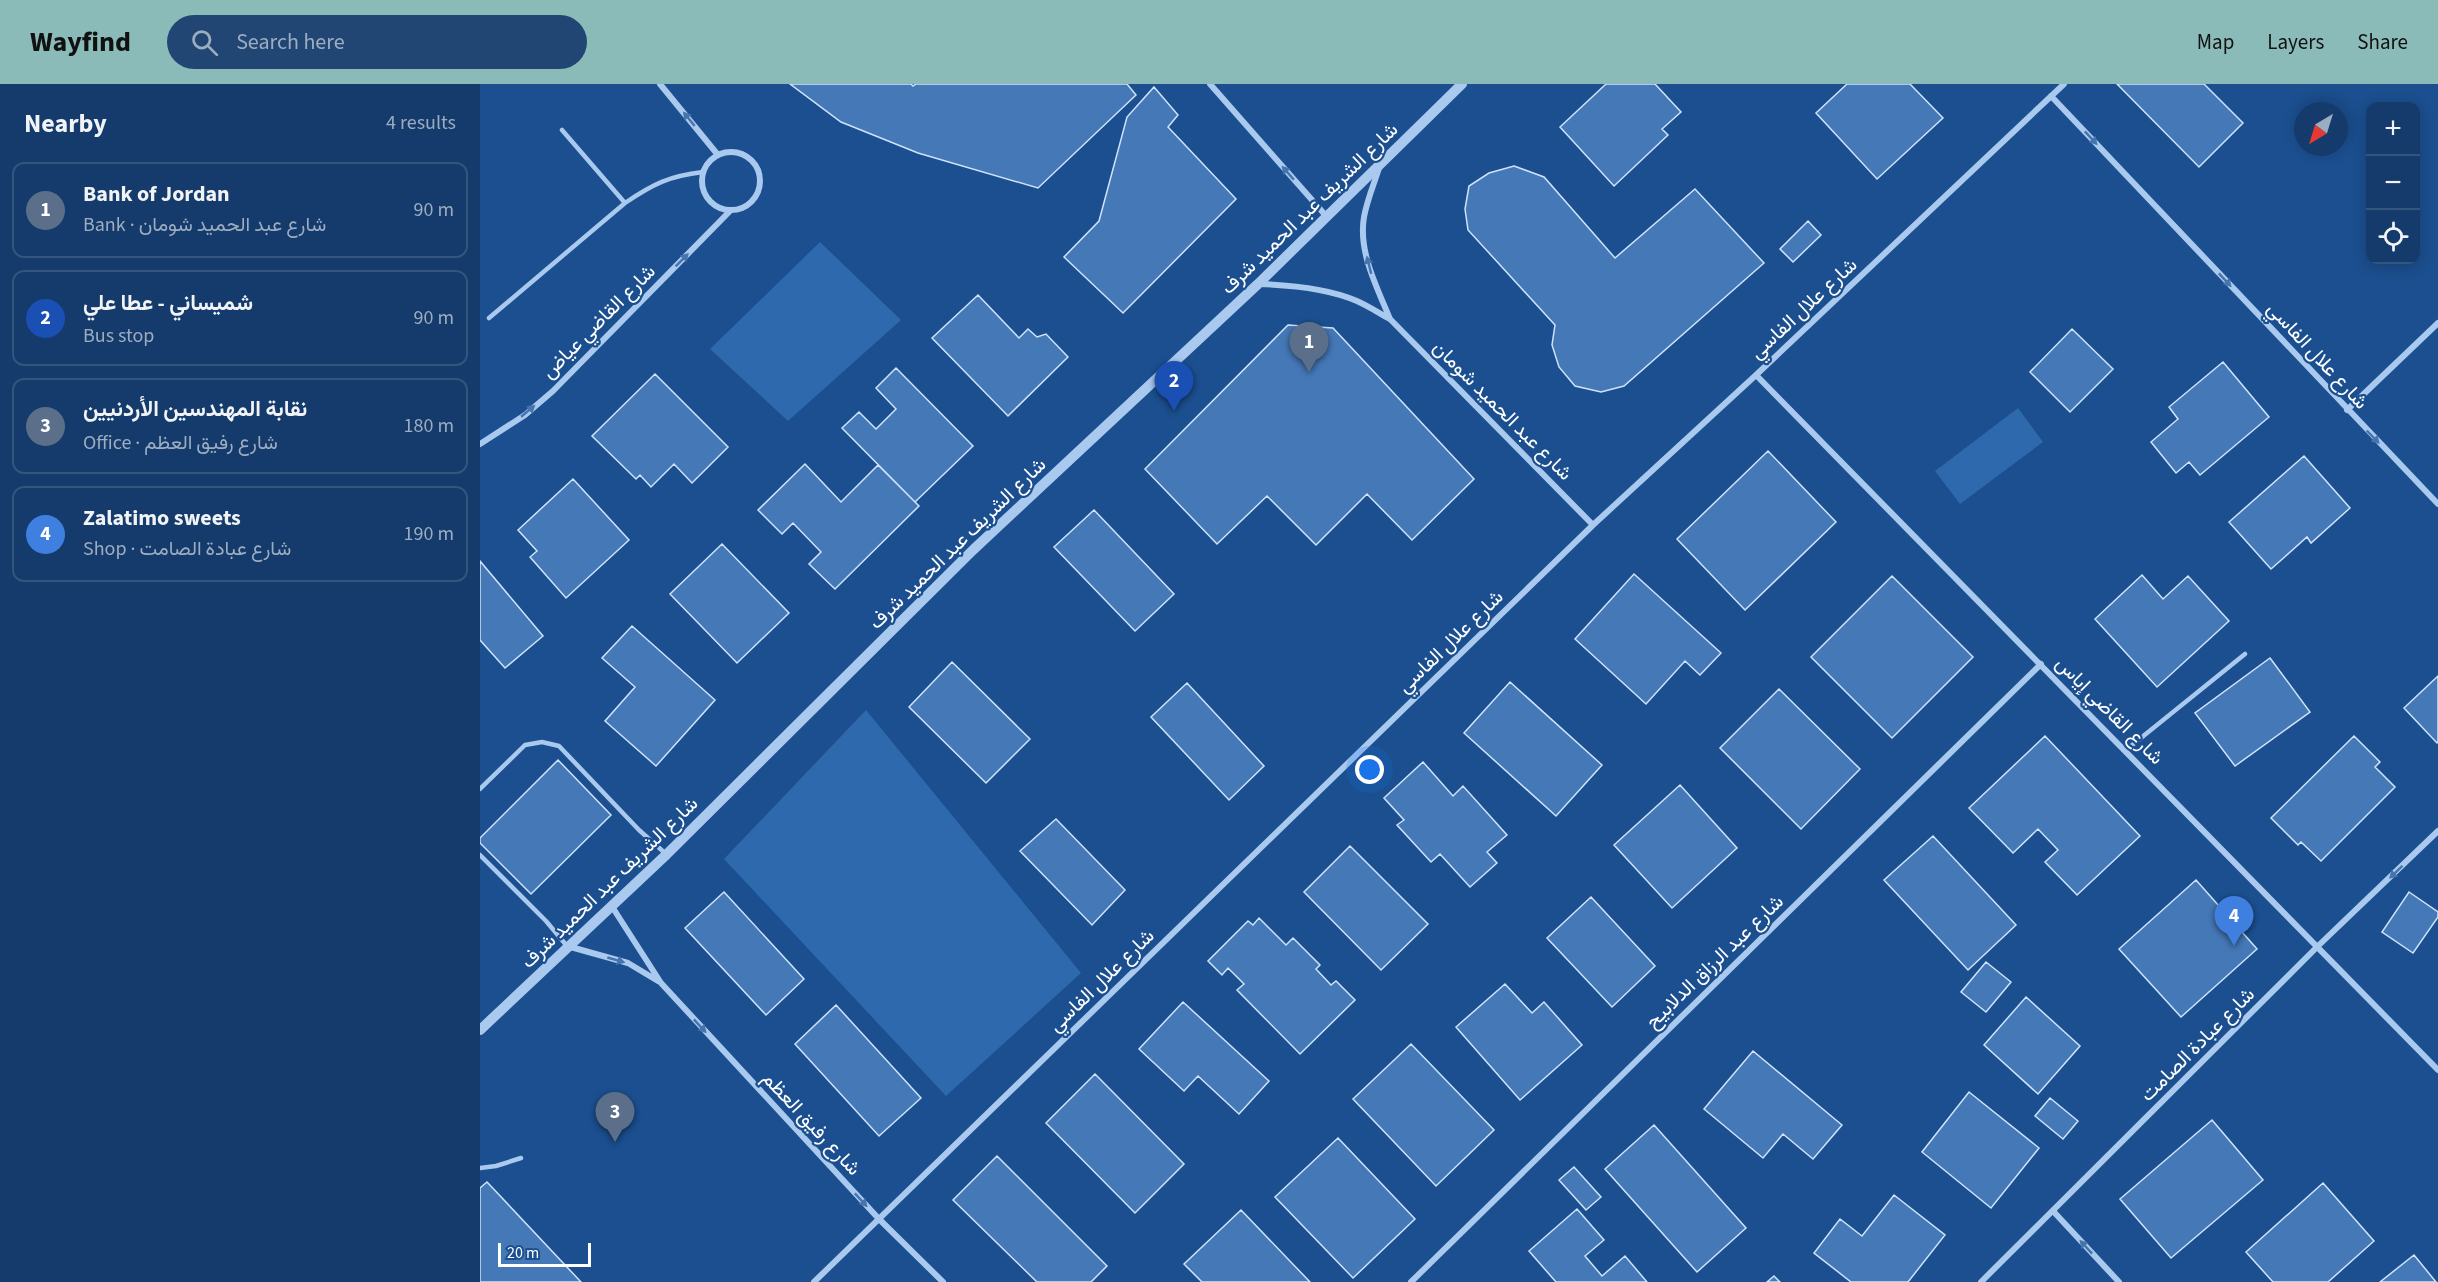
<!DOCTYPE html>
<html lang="en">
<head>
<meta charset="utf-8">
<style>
	body { margin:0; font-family:"Source Sans 3",Vazirmatn,sans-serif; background:#214673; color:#f1f3f6 }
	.controls { position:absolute; right:18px; top:18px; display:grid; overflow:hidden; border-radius:12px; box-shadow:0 3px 15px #0003 }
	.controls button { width:54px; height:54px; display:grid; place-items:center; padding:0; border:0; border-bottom:2px solid #33557e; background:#143b6b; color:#f1f3f6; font:30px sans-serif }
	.compass { position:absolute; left:1814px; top:18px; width:54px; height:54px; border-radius:50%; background:#143b6b; box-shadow:0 3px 15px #0003; rotate:218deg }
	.scale { position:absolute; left:18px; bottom:15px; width:93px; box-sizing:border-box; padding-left:6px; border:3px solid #fff; border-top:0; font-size:16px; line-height:21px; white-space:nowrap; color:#fff; -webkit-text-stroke:4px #1b4f8f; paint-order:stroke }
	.you { position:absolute; left:890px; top:686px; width:21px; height:21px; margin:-15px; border:4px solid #fff; border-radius:50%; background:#1a73e8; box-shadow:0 0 0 9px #1a73e833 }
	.badge { display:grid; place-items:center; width:39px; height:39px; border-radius:50%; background:#8bbbb9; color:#fff; font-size:20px; font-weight:700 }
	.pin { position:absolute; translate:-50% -50px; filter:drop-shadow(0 2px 3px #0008) }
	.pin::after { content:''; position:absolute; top:32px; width:21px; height:18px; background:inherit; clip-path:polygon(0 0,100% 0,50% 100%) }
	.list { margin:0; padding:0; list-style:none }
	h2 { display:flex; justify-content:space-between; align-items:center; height:78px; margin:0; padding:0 24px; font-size:26px }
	h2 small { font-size:20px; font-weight:400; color:#9dadc1 }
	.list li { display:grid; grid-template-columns:39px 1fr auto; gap:18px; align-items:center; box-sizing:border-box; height:96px; margin:0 12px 12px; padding:0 12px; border:2px solid #33557e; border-radius:12px }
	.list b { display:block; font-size:22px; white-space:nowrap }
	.list p { margin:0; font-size:20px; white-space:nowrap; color:#9dadc1 }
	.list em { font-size:20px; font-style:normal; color:#9dadc1 }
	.icon { flex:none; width:33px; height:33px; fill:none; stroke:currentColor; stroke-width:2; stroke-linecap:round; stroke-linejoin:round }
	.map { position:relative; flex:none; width:1958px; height:1198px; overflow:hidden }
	header { display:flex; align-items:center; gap:36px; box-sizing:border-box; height:84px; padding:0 30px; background:#8bbbb9; color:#111 }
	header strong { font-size:28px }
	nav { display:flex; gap:33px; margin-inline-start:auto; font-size:21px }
	.search { width:420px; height:54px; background:#214673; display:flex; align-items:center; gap:15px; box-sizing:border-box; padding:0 21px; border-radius:33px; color:#9dadc1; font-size:22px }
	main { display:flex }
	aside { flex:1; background:#143b6b }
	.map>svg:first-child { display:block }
	.green { fill:#2e69ad }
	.building { fill:#4478b7; stroke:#cfe3fa; stroke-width:1.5 }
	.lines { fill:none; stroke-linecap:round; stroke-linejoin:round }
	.service { stroke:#a9c9ee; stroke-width:4.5 }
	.minor { stroke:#a9c9ee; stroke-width:6 }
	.tertiary { stroke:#a9c9ee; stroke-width:10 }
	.oneway { fill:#4674ac }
	.labels { text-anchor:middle; stroke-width:4.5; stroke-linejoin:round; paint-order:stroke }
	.street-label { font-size:20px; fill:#fff; stroke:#1b4f8f }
</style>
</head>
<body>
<header>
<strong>Wayfind</strong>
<div class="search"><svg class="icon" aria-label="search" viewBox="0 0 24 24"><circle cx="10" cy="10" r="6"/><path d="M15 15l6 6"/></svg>Search here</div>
<nav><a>Map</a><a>Layers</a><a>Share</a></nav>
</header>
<main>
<aside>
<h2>Nearby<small>4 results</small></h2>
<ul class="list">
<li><span class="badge" style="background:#5c6f8a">1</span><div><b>Bank of Jordan</b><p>Bank · شارع عبد الحميد شومان</p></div><em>90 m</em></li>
<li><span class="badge" style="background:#1a4fb4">2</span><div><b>شميساني - عطا علي</b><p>Bus stop</p></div><em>90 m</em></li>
<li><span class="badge" style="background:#5c6f8a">3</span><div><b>نقابة المهندسين الأردنيين</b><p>Office · شارع رفيق العظم</p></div><em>180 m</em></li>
<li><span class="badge" style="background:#3f7fe0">4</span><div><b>Zalatimo sweets</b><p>Shop · شارع عبادة الصامت</p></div><em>190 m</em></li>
</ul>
</aside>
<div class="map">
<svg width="1958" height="1198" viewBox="0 0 1958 1198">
	<rect width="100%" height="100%" fill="#1b4f8f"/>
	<path class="green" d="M 340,158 L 421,236 L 308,337 L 230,265 Z
		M 1538,324 L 1563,358 L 1480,420 L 1455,387 Z
		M 386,626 L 601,889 L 466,1012 L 244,775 Z"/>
	<path class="building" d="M 310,0 L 431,0 L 433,2 L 436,0 L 647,0 L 656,11 L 558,104 L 438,69 L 361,38 Z
		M 1126,0 L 1175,0 L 1201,28 L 1182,45 L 1188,51 L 1134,102 L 1080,43 Z
		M 1367,0 L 1430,0 L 1463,34 L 1397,95 L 1336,29 Z
		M 1637,0 L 1724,0 L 1763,39 L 1719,83 Z
		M 674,3 L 698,31 L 688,43 L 756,115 L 643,229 L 584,173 L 619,137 L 647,33 Z
		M 1034,82 L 1064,93 L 1135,174 L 1215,105 L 1284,179 L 1144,302 L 1121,308 L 1095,302 L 1079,283 L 1072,261 L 1075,241 L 988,146 L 985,125 L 989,102 L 1009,89 Z
		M 1328,137 L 1341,151 L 1313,178 L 1300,165 Z
		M 498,211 L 539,254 L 548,245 L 557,253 L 566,250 L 588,273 L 528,332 L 452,254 Z
		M 808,241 L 853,244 L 994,395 L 932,456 L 887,410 L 836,461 L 787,412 L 737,460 L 665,385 Z
		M 1592,245 L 1633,285 L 1590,328 L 1550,288 Z
		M 1743,278 L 1789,333 L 1720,391 L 1709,378 L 1696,389 L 1671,358 L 1698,335 L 1689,323 Z
		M 416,284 L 493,362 L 435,418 L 362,344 L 379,328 L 396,345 L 416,325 L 396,304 Z
		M 175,290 L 248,363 L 212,399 L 194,380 L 171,403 L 160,391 L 156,395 L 112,352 Z
		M 1288,367 L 1356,438 L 1265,526 L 1197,455 Z
		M 1824,372 L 1870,424 L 1831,459 L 1827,453 L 1791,485 L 1749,438 Z
		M 325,380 L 361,418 L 398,381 L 439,422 L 355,505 L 329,480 L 341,468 L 313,439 L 302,450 L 278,426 Z
		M 93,395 L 149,456 L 86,514 L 50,473 L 57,467 L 38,446 Z
		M 614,426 L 694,510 L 655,547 L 574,463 Z
		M 242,460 L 309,529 L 257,579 L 190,510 Z
		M 0,477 L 63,552 L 25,584 L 0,556 Z
		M 1154,490 L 1241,569 L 1220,591 L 1205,577 L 1166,620 L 1095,555 Z
		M 1662,491 L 1683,515 L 1708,492 L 1749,537 L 1677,603 L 1615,535 Z
		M 1412,492 L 1493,573 L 1412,654 L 1331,573 Z
		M 152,542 L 235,616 L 176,682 L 125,637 L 155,603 L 122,574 Z
		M 1790,574 L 1830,628 L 1755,682 L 1715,629 Z
		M 472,578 L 550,655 L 506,699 L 429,623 Z
		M 1958,592 L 1958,658 L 1957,659 L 1924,624 Z
		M 1030,598 L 1122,681 L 1076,732 L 984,649 Z
		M 707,599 L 784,682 L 749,716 L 671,633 Z
		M 1299,605 L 1380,685 L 1321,745 L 1240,664 Z
		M 1565,652 L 1660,752 L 1597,811 L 1565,778 L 1578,766 L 1558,745 L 1533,769 L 1489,724 Z
		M 1874,652 L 1900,678 L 1895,683 L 1915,703 L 1841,777 L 1821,758 L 1818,761 L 1791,734 Z
		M 78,676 L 131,731 L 51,810 L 0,759 L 0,754 Z
		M 943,678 L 973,712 L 983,702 L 1027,751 L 1007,768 L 1017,779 L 990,803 L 960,770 L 951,778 L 917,741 L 924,736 L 904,714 Z
		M 1200,701 L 1257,764 L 1192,824 L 1134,761 Z
		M 576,735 L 645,806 L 612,841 L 540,767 Z
		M 1453,752 L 1536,841 L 1488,886 L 1404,796 Z
		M 870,762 L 948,840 L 901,886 L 824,808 Z
		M 1716,796 L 1777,865 L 1701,933 L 1639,865 Z
		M 244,808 L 324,895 L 286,931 L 205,844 Z
		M 1929,808 L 1958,828 L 1958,833 L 1933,869 L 1902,848 Z
		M 1111,813 L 1175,882 L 1132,923 L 1067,854 Z
		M 779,834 L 806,861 L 813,854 L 840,881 L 836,885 L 851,901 L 856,897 L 875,916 L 820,970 L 757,906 L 764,900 L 748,884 L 742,891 L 728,877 L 768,837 L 773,841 Z
		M 1506,878 L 1531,898 L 1506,928 L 1481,908 Z
		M 1025,900 L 1052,929 L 1064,918 L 1102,961 L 1040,1016 L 976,943 Z
		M 1546,913 L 1600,962 L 1558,1010 L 1504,961 Z
		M 703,918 L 789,997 L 759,1030 L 718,992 L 704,1007 L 659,965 Z
		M 356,921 L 441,1014 L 399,1052 L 315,960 Z
		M 931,960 L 1014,1046 L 956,1102 L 873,1015 Z
		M 1273,967 L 1362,1041 L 1333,1075 L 1303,1050 L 1283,1074 L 1224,1025 Z
		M 615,990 L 704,1080 L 655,1129 L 566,1039 Z
		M 1489,1008 L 1559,1064 L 1511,1124 L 1442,1068 Z
		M 1570,1014 L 1598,1037 L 1583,1055 L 1555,1032 Z
		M 1732,1036 L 1783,1096 L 1691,1174 L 1640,1115 Z
		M 1174,1041 L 1266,1144 L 1217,1188 L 1125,1085 Z
		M 858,1054 L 935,1135 L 873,1194 L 795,1113 Z
		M 517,1072 L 627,1182 L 611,1198 L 557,1198 L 473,1116 Z
		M 1094,1083 L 1121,1113 L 1106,1126 L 1079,1096 Z
		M 7,1098 L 101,1198 L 0,1198 L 0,1104 Z
		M 1843,1099 L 1894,1157 L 1848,1198 L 1793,1198 L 1766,1168 Z
		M 1414,1111 L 1465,1151 L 1428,1198 L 1371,1198 L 1334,1169 L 1360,1135 L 1382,1152 Z
		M 1097,1125 L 1124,1156 L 1105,1172 L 1122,1192 L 1145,1172 L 1167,1198 L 1076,1198 L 1049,1167 Z
		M 761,1126 L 830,1198 L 722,1198 L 704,1180 Z
		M 1934,1171 L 1956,1198 L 1900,1198 Z
		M 1294,1192 L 1300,1198 L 1287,1198 Z"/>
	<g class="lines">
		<path class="service" d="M 82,46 L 145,119
			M 9,234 L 145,119 C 173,100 189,92 223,88
			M 1646,666 L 1765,570
			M 0,705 L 45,661 L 62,658 L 79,662 L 159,746 L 186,770
			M 0,771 L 66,837 L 87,862
			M 0,1084 L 16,1082 L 41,1074"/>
		<path class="minor" d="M 180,0 L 238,71
			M 730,0 L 847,133
			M 1571,12 L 1958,420
			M222 97a29 29 0 1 1 58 0a29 29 0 1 1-58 0Z
			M 899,84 C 894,100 887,116 884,133 C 878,168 897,203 910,235
			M 779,200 C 811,201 847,204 877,217 C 888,222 899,229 910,235 L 1113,441
			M 1276,291 L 1958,986
			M 1867,326 L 1958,239
			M 0,360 L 45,331 L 73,307 L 250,127
			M 131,821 L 181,899 L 399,1135 L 463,1198
			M 87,862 L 148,879 L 178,897
			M 1573,1127 L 1639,1198
			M 334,1198 L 1113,441 L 1276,291 L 1584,0
			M 931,1198 L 1561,580
			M 1501,1198 L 1838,862 L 1958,747"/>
		<path class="tertiary" d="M 0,946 L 187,770 L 493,466 L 778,200 L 982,0"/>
	</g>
	<defs><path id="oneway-solid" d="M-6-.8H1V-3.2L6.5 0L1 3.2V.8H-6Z" transform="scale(1.5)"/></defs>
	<g class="oneway">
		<use href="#oneway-solid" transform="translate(209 35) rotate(-129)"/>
		<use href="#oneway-solid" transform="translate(1611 54) rotate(47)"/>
		<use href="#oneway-solid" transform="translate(808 89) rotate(-131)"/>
		<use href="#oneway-solid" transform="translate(202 176) rotate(-45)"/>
		<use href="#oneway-solid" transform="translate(889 181) rotate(-104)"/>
		<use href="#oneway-solid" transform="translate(1745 196) rotate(47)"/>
		<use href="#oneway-solid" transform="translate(48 327) rotate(-40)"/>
		<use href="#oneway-solid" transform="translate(1893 353) rotate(46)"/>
		<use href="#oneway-solid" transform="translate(1916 788) rotate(136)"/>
		<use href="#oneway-solid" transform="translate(136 876) rotate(16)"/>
		<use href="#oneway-solid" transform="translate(220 942) rotate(47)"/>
		<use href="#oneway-solid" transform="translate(381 1116) rotate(47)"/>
		<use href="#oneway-solid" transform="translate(1606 1163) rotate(-133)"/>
	</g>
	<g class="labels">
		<g class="street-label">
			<text transform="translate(829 124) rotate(-44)" y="7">شارع الشريف عبد الحميد شرف</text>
			<text transform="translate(1323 224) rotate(-43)" y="7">شارع علال الفاسي</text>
			<text transform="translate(118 237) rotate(-45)" y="7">شارع القاضي عياض</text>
			<text transform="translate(1838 271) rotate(47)" y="7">شارع علال الفاسي</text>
			<text transform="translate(1023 326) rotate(45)" y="7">شارع عبد الحميد شومان</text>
			<text transform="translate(477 459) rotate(-44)" y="7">شارع الشريف عبد الحميد شرف</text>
			<text transform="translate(970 557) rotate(-44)" y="7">شارع علال الفاسي</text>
			<text transform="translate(1630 626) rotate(45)" y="7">شارع القاضي إياس</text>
			<text transform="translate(129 798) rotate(-44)" y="7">شارع الشريف عبد الحميد شرف</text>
			<text transform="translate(1234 877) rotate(-44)" y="7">شارع عبد الرزاق الدلابيح</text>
			<text transform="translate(621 896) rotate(-44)" y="7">شارع علال الفاسي</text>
			<text transform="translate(1717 960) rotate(-45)" y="7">شارع عبادة الصامت</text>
			<text transform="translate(332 1039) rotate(47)" y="7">شارع رفيق العظم</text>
		</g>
	</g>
</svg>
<div class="controls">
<button>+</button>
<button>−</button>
<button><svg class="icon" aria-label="locate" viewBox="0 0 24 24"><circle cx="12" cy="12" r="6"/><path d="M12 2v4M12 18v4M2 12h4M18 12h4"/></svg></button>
</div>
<svg class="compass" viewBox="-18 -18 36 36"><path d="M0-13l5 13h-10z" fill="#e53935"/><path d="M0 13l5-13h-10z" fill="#9dadc1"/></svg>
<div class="scale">20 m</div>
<div class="you"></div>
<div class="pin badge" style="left:829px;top:288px;background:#5c6f8a">1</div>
<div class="pin badge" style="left:694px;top:327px;background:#1a4fb4">2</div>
<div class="pin badge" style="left:135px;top:1058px;background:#5c6f8a">3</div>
<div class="pin badge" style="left:1754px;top:862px;background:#3f7fe0">4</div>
</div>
</main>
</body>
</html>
